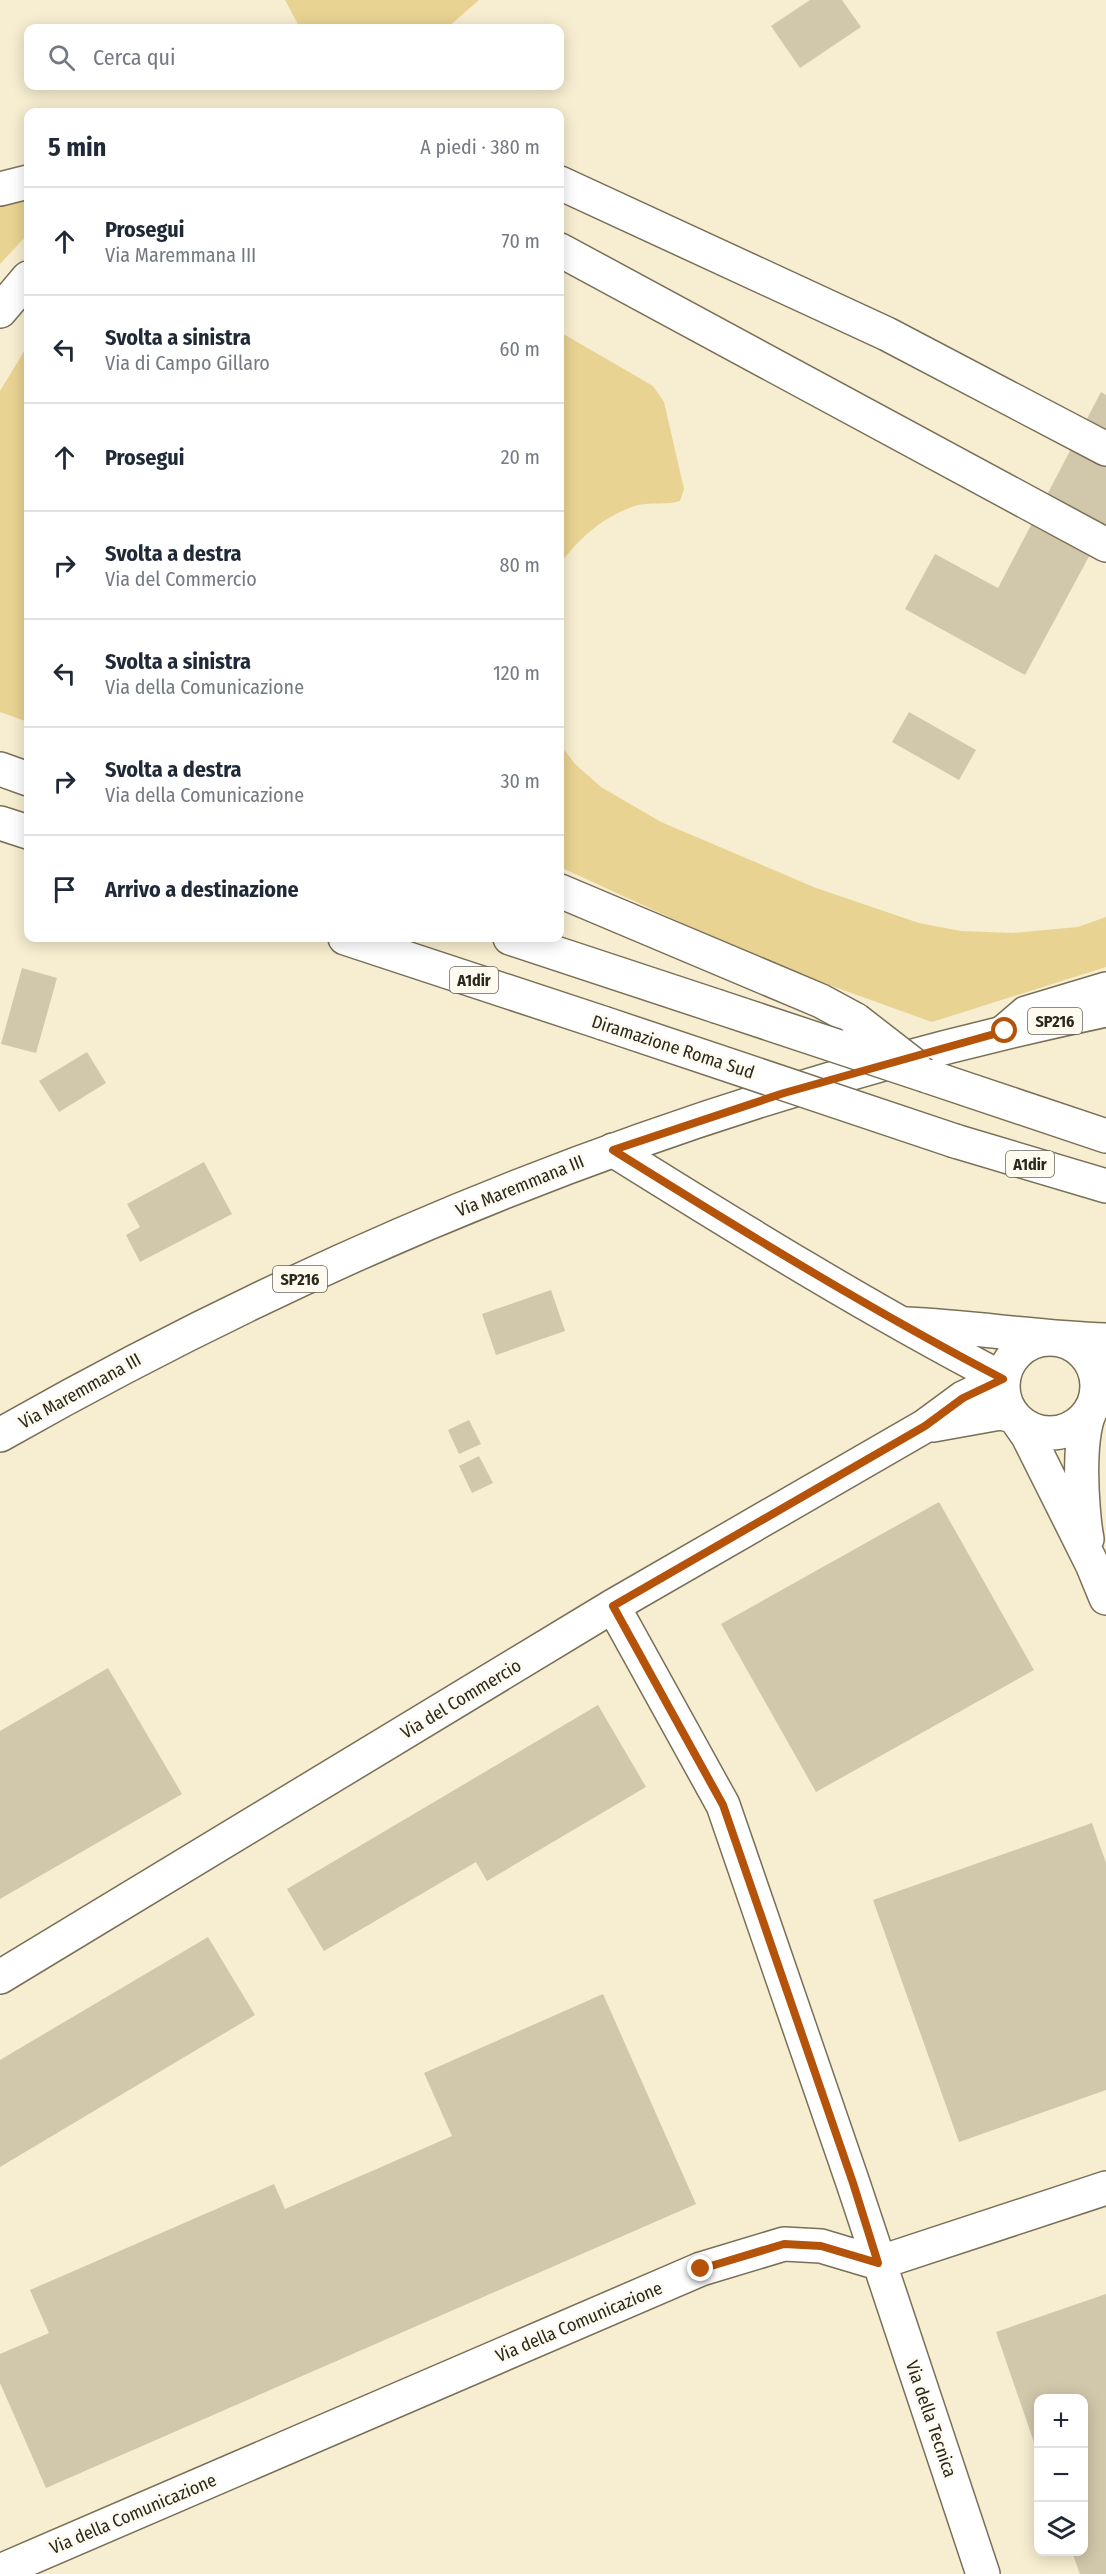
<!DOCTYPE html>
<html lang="it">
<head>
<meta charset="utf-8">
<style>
	body { margin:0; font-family:"Fira Sans Condensed",sans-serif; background:#f6f6f7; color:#1f2937 }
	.controls { position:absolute; right:18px; bottom:18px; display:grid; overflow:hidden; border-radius:12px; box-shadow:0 3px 15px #0003 }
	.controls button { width:54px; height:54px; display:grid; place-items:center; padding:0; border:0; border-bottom:2px solid #e0e1e3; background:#fff; color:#1f2937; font:30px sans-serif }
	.stop { position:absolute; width:18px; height:18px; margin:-14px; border:4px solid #b45309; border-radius:50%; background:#fff }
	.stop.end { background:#b45309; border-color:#fff; box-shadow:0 2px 6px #0008 }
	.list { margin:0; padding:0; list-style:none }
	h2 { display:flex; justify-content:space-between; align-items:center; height:78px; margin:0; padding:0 24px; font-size:26px }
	h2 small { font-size:20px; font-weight:400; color:#747a83 }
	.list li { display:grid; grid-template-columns:39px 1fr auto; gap:18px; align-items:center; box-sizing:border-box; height:108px; padding:0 24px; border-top:2px solid #e0e1e3 }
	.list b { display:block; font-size:22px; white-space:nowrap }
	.list p { margin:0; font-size:20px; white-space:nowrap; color:#747a83 }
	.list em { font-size:20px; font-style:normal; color:#747a83 }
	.icon { flex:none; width:33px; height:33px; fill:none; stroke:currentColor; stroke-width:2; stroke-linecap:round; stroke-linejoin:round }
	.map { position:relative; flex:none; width:1106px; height:2574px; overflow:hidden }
	.search { position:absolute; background:#fff; box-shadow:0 3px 15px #0003; left:24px; top:24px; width:540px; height:66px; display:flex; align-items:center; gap:15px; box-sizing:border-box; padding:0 21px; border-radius:12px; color:#747a83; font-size:22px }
	.panel { position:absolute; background:#fff; box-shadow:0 3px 15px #0003; left:24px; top:108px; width:540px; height:834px; border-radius:12px }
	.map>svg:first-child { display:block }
	.green { fill:#e9d392 }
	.building { fill:#d1c7ab }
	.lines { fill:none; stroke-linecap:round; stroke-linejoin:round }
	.minor-casing { stroke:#786f56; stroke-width:36 }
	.major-casing { stroke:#786f56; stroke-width:36 }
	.highway-casing { stroke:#786f56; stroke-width:36 }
	.minor { stroke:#fff; stroke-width:33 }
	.major { stroke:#fff; stroke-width:33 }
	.highway { stroke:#fff; stroke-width:33 }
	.highway-bridge-casing { stroke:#786f56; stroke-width:36; stroke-linecap:butt }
	.highway-bridge { stroke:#fff; stroke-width:33 }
	.route { stroke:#b45309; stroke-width:8 }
	.labels { text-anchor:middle; stroke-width:5; stroke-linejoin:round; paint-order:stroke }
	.shield { fill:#fefaef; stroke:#6a675c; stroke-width:1.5 }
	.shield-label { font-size:16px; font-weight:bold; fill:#2b281d }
	.street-label { font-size:18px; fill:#2b281d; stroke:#fefaef }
</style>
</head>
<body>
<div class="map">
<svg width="1106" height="2574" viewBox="0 0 1106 2574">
	<rect width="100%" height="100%" fill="#f7edd0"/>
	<path class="green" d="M 285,0 L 479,0 L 447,28 L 300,28 Z
		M 28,195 L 28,234 L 0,264 L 0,203 Z
		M 560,332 L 653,386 L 664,402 L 684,489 L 680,501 C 667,505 651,502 638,505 C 605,515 580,537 560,564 Z
		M 28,345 L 28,722 L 0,712 L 0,391 Z
		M 560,744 L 575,764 L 601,787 L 661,822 L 816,888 L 919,923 L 961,931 L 1012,933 L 1078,927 L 1106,917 L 1106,967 L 932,1022 L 771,964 L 560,867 Z"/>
	<path class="building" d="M 810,0 L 842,0 L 861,27 L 800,68 L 771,26 Z
		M 1101,392 L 1106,395 L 1106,525 L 1025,675 L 905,609 L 935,554 L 998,588 Z
		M 909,712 L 976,750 L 959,780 L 892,742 Z
		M 22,968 L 57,978 L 36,1053 L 1,1044 Z
		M 87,1052 L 106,1083 L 59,1112 L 39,1081 Z
		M 204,1162 L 232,1214 L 140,1262 L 126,1235 L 140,1227 L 127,1204 Z
		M 551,1290 L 565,1331 L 496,1355 L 482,1314 Z
		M 469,1420 L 481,1444 L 459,1454 L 448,1430 Z
		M 479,1456 L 493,1483 L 472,1493 L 459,1466 Z
		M 939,1502 L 1034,1670 L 816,1792 L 721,1624 Z
		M 108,1668 L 182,1794 L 0,1899 L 0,1731 Z
		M 598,1705 L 646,1787 L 487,1881 L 476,1862 L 324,1951 L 287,1889 Z
		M 1092,1823 L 1106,1863 L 1106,2090 L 959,2142 L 873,1900 Z
		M 208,1937 L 255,2015 L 0,2167 L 0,2060 Z
		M 603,1994 L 696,2204 L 46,2488 L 0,2383 L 0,2354 L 49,2333 L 30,2290 L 274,2184 L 285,2209 L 452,2136 L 424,2073 Z
		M 1106,2294 L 1106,2574 L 1080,2574 L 1072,2552 L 1084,2552 L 1084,2398 L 1038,2398 L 1038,2454 L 996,2332 Z"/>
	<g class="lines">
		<defs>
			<path id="minor" d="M 613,1150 C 741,1230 869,1309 1003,1379
				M 907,1324 C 974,1327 1039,1338 1106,1340
				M1003 1386a47 47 0 1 1 94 0a47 47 0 1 1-94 0Z
				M 1014,1416 L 1028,1436 L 1092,1564 L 1106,1598
				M 933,1425 L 1000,1413 L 1014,1416
				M 1087,1539 C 1082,1513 1075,1424 1095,1405
				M 613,1606 L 723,1805 L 853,2183 L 983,2574
				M 0,1977 L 613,1606 L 925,1426 L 963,1398 L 1003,1379
				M 878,2263 L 1106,2188
				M 0,2571 L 701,2269 L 784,2244 L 821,2246 L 878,2263"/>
			<path id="major" d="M 0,1435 C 345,1239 717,1091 1106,1010"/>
			<path id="highway" d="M 560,183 L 887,334 L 1106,449
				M 0,189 L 28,182
				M 560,250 L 1106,545
				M 0,311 L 28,278
				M 0,769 L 28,779
				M 0,823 L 28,832
				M 560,891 L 821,1001 L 856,1020
				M 345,938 L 603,1023
				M 510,938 L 716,1006
				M 1005,1031 L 1026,1013 L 1106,989
				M 927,1076 L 1106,1136
				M 955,1141 L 1106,1186"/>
		</defs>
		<use href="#minor" class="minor-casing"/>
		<use href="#major" class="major-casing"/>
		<use href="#highway" class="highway-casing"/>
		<use href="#minor" class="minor"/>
		<use href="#major" class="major"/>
		<use href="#highway" class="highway"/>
		<defs>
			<path id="highway-bridge" d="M 716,1006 L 927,1076
				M 856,1020 L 914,1065
				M 603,1023 L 955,1141"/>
		</defs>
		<use href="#highway-bridge" class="highway-bridge-casing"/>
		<use href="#highway-bridge" class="highway-bridge"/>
	</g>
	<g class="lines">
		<path class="route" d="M 701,2269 L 784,2244 L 821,2246 L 878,2263 L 853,2183 L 723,1805 L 613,1606 L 925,1426 L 963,1398 L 1003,1379 C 869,1309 741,1230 613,1150 L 784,1093 L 1005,1031"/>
	</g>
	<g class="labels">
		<g class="shield">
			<rect x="450" y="967" width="48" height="26" rx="4.5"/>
			<rect x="1028" y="1008" width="54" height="26" rx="4.5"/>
			<rect x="1006" y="1151" width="48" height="26" rx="4.5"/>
			<rect x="273" y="1266" width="54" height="26" rx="4.5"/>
		</g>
		<g class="shield-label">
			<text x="474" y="986">A1dir</text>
			<text x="1055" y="1027">SP216</text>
			<text x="1030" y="1170">A1dir</text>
			<text x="300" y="1285">SP216</text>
		</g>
		<g class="street-label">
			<text transform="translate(673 1047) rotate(18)" y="6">Diramazione Roma Sud</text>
			<text transform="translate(520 1186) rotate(-22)" y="6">Via Maremmana III</text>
			<text transform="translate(80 1391) rotate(-29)" y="6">Via Maremmana III</text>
			<text transform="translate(461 1699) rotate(-31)" y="6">Via del Commercio</text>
			<text transform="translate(579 2322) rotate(-23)" y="6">Via della Comunicazione</text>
			<text transform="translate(931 2419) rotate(71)" y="6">Via della Tecnica</text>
			<text transform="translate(133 2514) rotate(-23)" y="6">Via della Comunicazione</text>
		</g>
	</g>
</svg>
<div class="controls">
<button>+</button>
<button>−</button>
<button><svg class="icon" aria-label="layers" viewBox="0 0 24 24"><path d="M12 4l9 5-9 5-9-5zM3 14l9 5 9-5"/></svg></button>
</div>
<div class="stop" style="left:1005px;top:1031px"></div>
<div class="stop end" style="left:701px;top:2269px"></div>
<div class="search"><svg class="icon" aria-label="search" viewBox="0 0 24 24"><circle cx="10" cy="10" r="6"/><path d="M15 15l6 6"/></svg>Cerca qui</div>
<section class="panel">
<h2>5 min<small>A piedi · 380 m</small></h2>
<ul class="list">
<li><svg class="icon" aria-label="ahead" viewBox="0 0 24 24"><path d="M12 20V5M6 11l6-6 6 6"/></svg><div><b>Prosegui</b><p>Via Maremmana III</p></div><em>70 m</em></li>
<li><svg class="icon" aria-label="left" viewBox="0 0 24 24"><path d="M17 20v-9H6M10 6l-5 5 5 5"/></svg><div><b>Svolta a sinistra</b><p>Via di Campo Gillaro</p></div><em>60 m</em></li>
<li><svg class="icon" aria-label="ahead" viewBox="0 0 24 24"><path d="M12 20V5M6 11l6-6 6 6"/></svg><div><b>Prosegui</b></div><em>20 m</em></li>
<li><svg class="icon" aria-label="right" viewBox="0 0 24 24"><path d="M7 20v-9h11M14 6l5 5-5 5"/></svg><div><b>Svolta a destra</b><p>Via del Commercio</p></div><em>80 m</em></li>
<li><svg class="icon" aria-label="left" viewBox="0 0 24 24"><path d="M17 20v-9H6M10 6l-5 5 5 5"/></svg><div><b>Svolta a sinistra</b><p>Via della Comunicazione</p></div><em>120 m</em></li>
<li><svg class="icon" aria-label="right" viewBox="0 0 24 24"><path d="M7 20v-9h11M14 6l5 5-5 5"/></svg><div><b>Svolta a destra</b><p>Via della Comunicazione</p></div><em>30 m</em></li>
<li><svg class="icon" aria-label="arrive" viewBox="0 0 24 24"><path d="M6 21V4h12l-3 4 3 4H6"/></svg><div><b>Arrivo a destinazione</b></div></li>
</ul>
</section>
</div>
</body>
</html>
